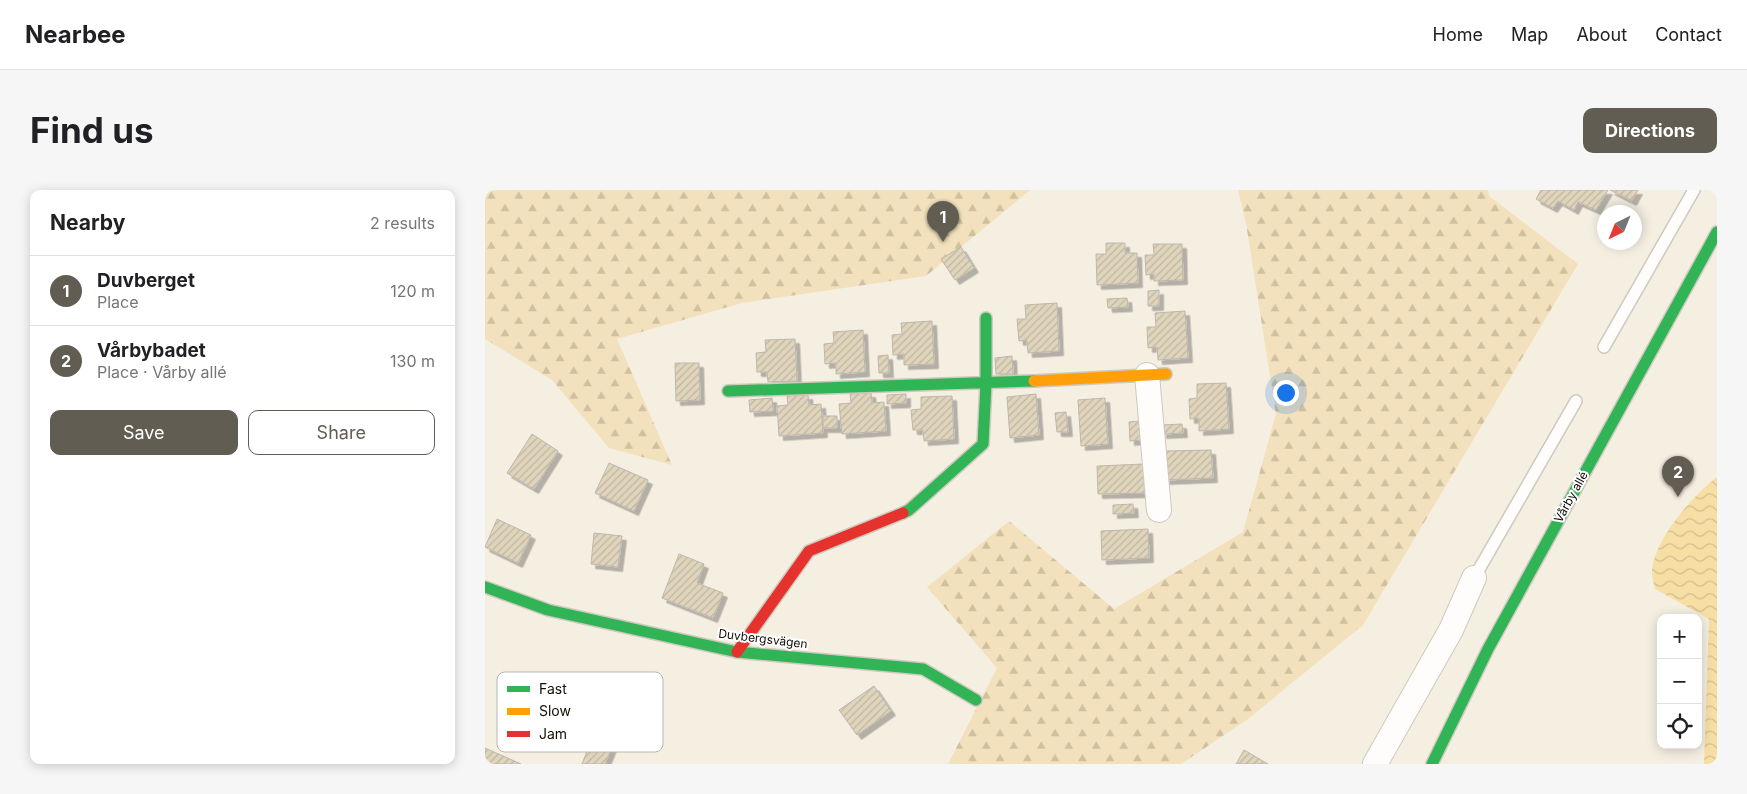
<!DOCTYPE html>
<html lang="en">
<head>
<meta charset="utf-8">
<style>
	body { margin:0; font-family:Inter,sans-serif; background:#f6f6f6; color:#202124 }
	.controls { position:absolute; right:15px; bottom:15px; display:grid; overflow:hidden; border-radius:10px; box-shadow:0 2px 12px #0003 }
	.controls button { width:45px; height:45px; display:grid; place-items:center; padding:0; border:0; border-bottom:1px solid #e0e0e0; background:#fff; color:#202124; font:25px sans-serif }
	.compass { position:absolute; left:1112px; top:15px; width:45px; height:45px; border-radius:50%; background:#fff; box-shadow:0 2px 12px #0003; rotate:223deg }
	.you { position:absolute; left:800px; top:202px; width:18px; height:18px; margin:-12px; border:4px solid #fff; border-radius:50%; background:#1a73e8; box-shadow:0 0 0 8px #1a73e833 }
	.badge { display:grid; place-items:center; width:32px; height:32px; border-radius:50%; background:#625d52; color:#fff; font-size:16px; font-weight:700 }
	.pin { position:absolute; translate:-50% -41px; filter:drop-shadow(0 1px 2px #0008) }
	.pin::after { content:''; position:absolute; top:26px; width:18px; height:15px; background:inherit; clip-path:polygon(0 0,100% 0,50% 100%) }
	.list { margin:0; padding:0; list-style:none }
	h2 { display:flex; justify-content:space-between; align-items:center; height:65px; margin:0; padding:0 20px; font-size:21px }
	h2 small { font-size:16px; font-weight:400; color:#757577 }
	.list li { display:grid; grid-template-columns:32px 1fr auto; gap:15px; align-items:center; box-sizing:border-box; height:70px; padding:0 20px; border-top:1px solid #e0e0e0 }
	.list b { display:block; font-size:19px; white-space:nowrap }
	.list p { margin:0; font-size:16px; white-space:nowrap; color:#757577 }
	.list em { font-size:16px; font-style:normal; color:#757577 }
	.actions { display:flex; gap:10px; padding:15px 20px }
	.actions a { flex:1; padding:11px 0; border:1px solid #625d52; border-radius:10px; text-align:center; font-size:18px; color:#625d52 }
	.actions .main { background:#625d52; color:#fff }
	.icon { flex:none; width:28px; height:28px; fill:none; stroke:currentColor; stroke-width:2; stroke-linecap:round; stroke-linejoin:round }
	.map { position:relative; flex:none; width:1232px; height:574px; overflow:hidden; border-radius:10px }
	header { display:flex; align-items:center; gap:30px; box-sizing:border-box; height:70px; padding:0 25px; background:#fff; border-bottom:1px solid #e0e0e0 }
	header strong { font-size:24px }
	nav { display:flex; gap:28px; margin-inline-start:auto; font-size:18px }
	.intro { display:flex; align-items:center; justify-content:space-between; box-sizing:border-box; height:120px; padding:0 30px }
	h1 { margin:0; font-size:35px }
	.button { padding:12px 22px; border-radius:10px; background:#625d52; color:#fff; font-size:18px; font-weight:700 }
	main { display:flex; gap:30px; padding:0 30px }
	aside { flex:1; background:#fff; border-radius:10px; box-shadow:0 2px 12px #0003 }
	.map>svg:first-child { display:block }
	.forest { fill:url(#forest-firs) }
	.water { fill:url(#water-waves) }
	.building { fill:url(#building-hatch); stroke:#bdb7ac; filter:url(#shadow) }
	.lines { fill:none; stroke-linecap:round; stroke-linejoin:round }
	.lane-casing { stroke:#cec9be; stroke-width:14 }
	.street-casing { stroke:#cec9be; stroke-width:26 }
	.fast-casing { stroke:#cec9be; stroke-width:14 }
	.slow-casing { stroke:#cec9be; stroke-width:14 }
	.jam-casing { stroke:#cec9be; stroke-width:14 }
	.lane { stroke:#fefdfb; stroke-width:11 }
	.street { stroke:#fefdfb; stroke-width:24 }
	.fast { stroke:#30b455; stroke-width:11 }
	.slow { stroke:#ff9f0a; stroke-width:11 }
	.jam { stroke:#e5322d; stroke-width:11 }
	.labels { text-anchor:middle; stroke-width:4; stroke-linejoin:round; paint-order:stroke }
	.street-label { font-size:12px; fill:#130e05; stroke:#fff }
	.key { fill:#fff; stroke:#b8b7b4; stroke-width:1 }
	.key-label { font-size:14px; fill:#130e05 }
</style>
</head>
<body>
<header>
<strong>Nearbee</strong>
<nav><a>Home</a><a>Map</a><a>About</a><a>Contact</a></nav>
</header>
<div class="intro"><h1>Find us</h1><a class="button">Directions</a></div>
<main>
<aside>
<h2>Nearby<small>2 results</small></h2>
<ul class="list">
<li><span class="badge">1</span><div><b>Duvberget</b><p>Place</p></div><em>120 m</em></li>
<li><span class="badge">2</span><div><b>Vårbybadet</b><p>Place · Vårby allé</p></div><em>130 m</em></li>
</ul>
<div class="actions"><a class="main">Save</a><a>Share</a></div>
</aside>
<div class="map">
<svg width="1232" height="574" viewBox="0 0 1232 574">
	<defs>
		<pattern id="forest-firs" width="22" height="20" patternUnits="userSpaceOnUse" patternTransform="scale(1.25)"><rect width="22" height="20" fill="#f2e1bc"/><path d="M5 1l3.5 6h-7zM16 11l3.5 6h-7z" fill="#cfc0a0"/></pattern>
		<pattern id="water-waves" width="16" height="10" patternUnits="userSpaceOnUse" patternTransform="scale(1.25)"><rect width="16" height="10" fill="#f7dea4"/><path d="M0 5q4-4 8 0t8 0" fill="none" stroke="#d3bd8c"/></pattern>
		<pattern id="building-hatch" width="6" height="6" patternUnits="userSpaceOnUse" patternTransform="scale(1.25)"><rect width="6" height="6" fill="#e0d5bc"/><path d="M-1 1l2-2M0 6l6-6M5 7l2-2" fill="none" stroke="#bfb6a0"/></pattern>
		<filter id="shadow"><feDropShadow dx="4.5" dy="4.5" stdDeviation="0" flood-color="#0004"/></filter>
	</defs>
	<rect width="100%" height="100%" fill="#f5efe2"/>
	<path class="forest" d="M 0,0 L 545,0 L 441,86 L 257,113 L 132,149 L 187,275 L 124,258 L 67,190 L 0,149 Z
		M 753,0 L 1003,0 L 1004,6 L 1093,74 L 878,435 L 763,529 L 696,574 L 463,574 L 512,478 L 442,397 L 524,331 L 629,419 L 758,342 L 791,224 L 761,33 Z"/>
	<path class="water" d="M 1232,287 L 1232,574 L 1219,574 L 1224,429 L 1170,399 C 1169,394 1167,388 1167,383 C 1167,352 1208,305 1232,287 Z"/>
	<path class="building" d="M 1056,0 L 1123,0 L 1111,20 L 1093,12 L 1089,20 L 1073,11 L 1068,18 L 1051,9 Z
		M 1125,0 L 1153,0 L 1147,11 Z
		M 621,53 L 640,53 L 640,63 L 652,63 L 653,93 L 612,95 L 611,64 L 621,64 Z
		M 668,54 L 697,54 L 698,90 L 669,91 L 669,84 L 661,85 L 660,65 L 669,65 Z
		M 476,57 L 489,78 L 470,90 L 456,69 Z
		M 674,100 L 674,116 L 663,116 L 663,101 Z
		M 642,108 L 643,117 L 623,118 L 622,109 Z
		M 572,113 L 574,161 L 543,163 L 542,150 L 534,151 L 532,129 L 541,129 L 540,115 Z
		M 700,121 L 703,168 L 673,170 L 672,157 L 663,158 L 662,137 L 671,137 L 670,123 Z
		M 447,131 L 449,174 L 419,175 L 419,164 L 408,165 L 407,145 L 417,144 L 416,133 Z
		M 378,140 L 380,182 L 351,184 L 351,173 L 340,174 L 339,154 L 349,153 L 348,142 Z
		M 310,149 L 312,191 L 283,192 L 282,182 L 272,182 L 271,163 L 281,162 L 280,150 Z
		M 403,165 L 404,183 L 394,183 L 393,166 Z
		M 527,166 L 528,184 L 511,184 L 510,168 Z
		M 190,173 L 214,173 L 215,210 L 191,211 Z
		M 741,193 L 744,239 L 714,241 L 714,228 L 705,229 L 704,209 L 712,208 L 712,194 Z
		M 386,203 L 387,213 L 399,212 L 401,241 L 357,244 L 354,214 L 366,213 L 365,204 Z
		M 421,204 L 421,213 L 402,214 L 402,205 Z
		M 551,204 L 554,245 L 525,248 L 522,207 Z
		M 323,205 L 324,215 L 336,214 L 338,243 L 294,246 L 292,216 L 303,215 L 302,206 Z
		M 467,206 L 469,249 L 439,251 L 438,240 L 428,240 L 426,220 L 436,219 L 436,207 Z
		M 287,208 L 288,221 L 265,222 L 264,210 Z
		M 620,208 L 623,254 L 596,256 L 593,210 Z
		M 581,222 L 583,242 L 572,242 L 570,223 Z
		M 338,226 L 352,226 L 352,238 L 338,238 Z
		M 654,231 L 656,250 L 645,251 L 644,232 Z
		M 697,234 L 698,243 L 677,244 L 677,235 Z
		M 47,244 L 73,261 L 49,299 L 22,283 Z
		M 726,260 L 728,288 L 680,290 L 679,261 Z
		M 124,273 L 163,290 L 149,321 L 110,303 Z
		M 659,274 L 660,303 L 613,304 L 612,276 Z
		M 648,314 L 649,323 L 628,324 L 628,315 Z
		M 12,329 L 46,345 L 33,373 L 0,357 Z
		M 663,339 L 664,368 L 617,370 L 616,341 Z
		M 109,343 L 137,346 L 133,377 L 106,374 Z
		M 194,364 L 219,374 L 212,393 L 238,403 L 228,428 L 177,408 Z
		M 389,496 L 406,521 L 372,545 L 354,520 Z
		M 108,546 L 128,554 L 120,574 L 97,574 Z
		M 0,558 L 36,574 L 0,574 Z
		M 759,560 L 783,574 L 751,574 Z"/>
	<g class="lines">
		<defs>
			<path id="lane" d="M 1119,157 L 1209,0
				M 989,388 L 1091,211"/>
			<path id="street" d="M 662,185 L 674,320
				M 890,574 L 966,440 L 989,388"/>
			<path id="fast" d="M 243,201 L 549,191
				M 418,323 L 424,320 L 498,254 L 501,194 L 501,128
				M 0,397 L 63,420 L 252,462 L 438,479 L 491,510
				M 947,574 L 1003,459 L 1232,42"/>
			<path id="slow" d="M 549,191 L 681,184"/>
			<path id="jam" d="M 252,462 L 324,361 L 418,323"/>
		</defs>
		<use href="#lane" class="lane-casing"/>
		<use href="#street" class="street-casing"/>
		<use href="#fast" class="fast-casing"/>
		<use href="#slow" class="slow-casing"/>
		<use href="#jam" class="jam-casing"/>
		<use href="#lane" class="lane"/>
		<use href="#street" class="street"/>
		<use href="#fast" class="fast"/>
		<use href="#slow" class="slow"/>
		<use href="#jam" class="jam"/>
	</g>
	<g class="labels">
		<g class="street-label">
			<text transform="translate(1086 307) rotate(-61)" y="4">Vårby allé</text>
			<text transform="translate(278 449) rotate(7)" y="4">Duvbergsvägen</text>
		</g>
	</g>
	<rect x="12" y="482" width="166" height="80" rx="8" class="key"/>
	<rect x="22" y="496" width="23" height="6" fill="#30b455"/>
	<rect x="22" y="518" width="23" height="7" fill="#ff9f0a"/>
	<rect x="22" y="541" width="23" height="6" fill="#e5322d"/>
	<g class="key-label">
		<text x="54" y="504">Fast</text>
		<text x="54" y="526">Slow</text>
		<text x="54" y="549">Jam</text>
	</g>
</svg>
<div class="controls">
<button>+</button>
<button>−</button>
<button><svg class="icon" aria-label="locate" viewBox="0 0 24 24"><circle cx="12" cy="12" r="6"/><path d="M12 2v4M12 18v4M2 12h4M18 12h4"/></svg></button>
</div>
<svg class="compass" viewBox="-18 -18 36 36"><path d="M0-13l5 13h-10z" fill="#e53935"/><path d="M0 13l5-13h-10z" fill="#757577"/></svg>
<div class="you"></div>
<div class="pin badge" style="left:458px;top:52px">1</div>
<div class="pin badge" style="left:1193px;top:307px">2</div>
</div>
</main>
</body>
</html>
